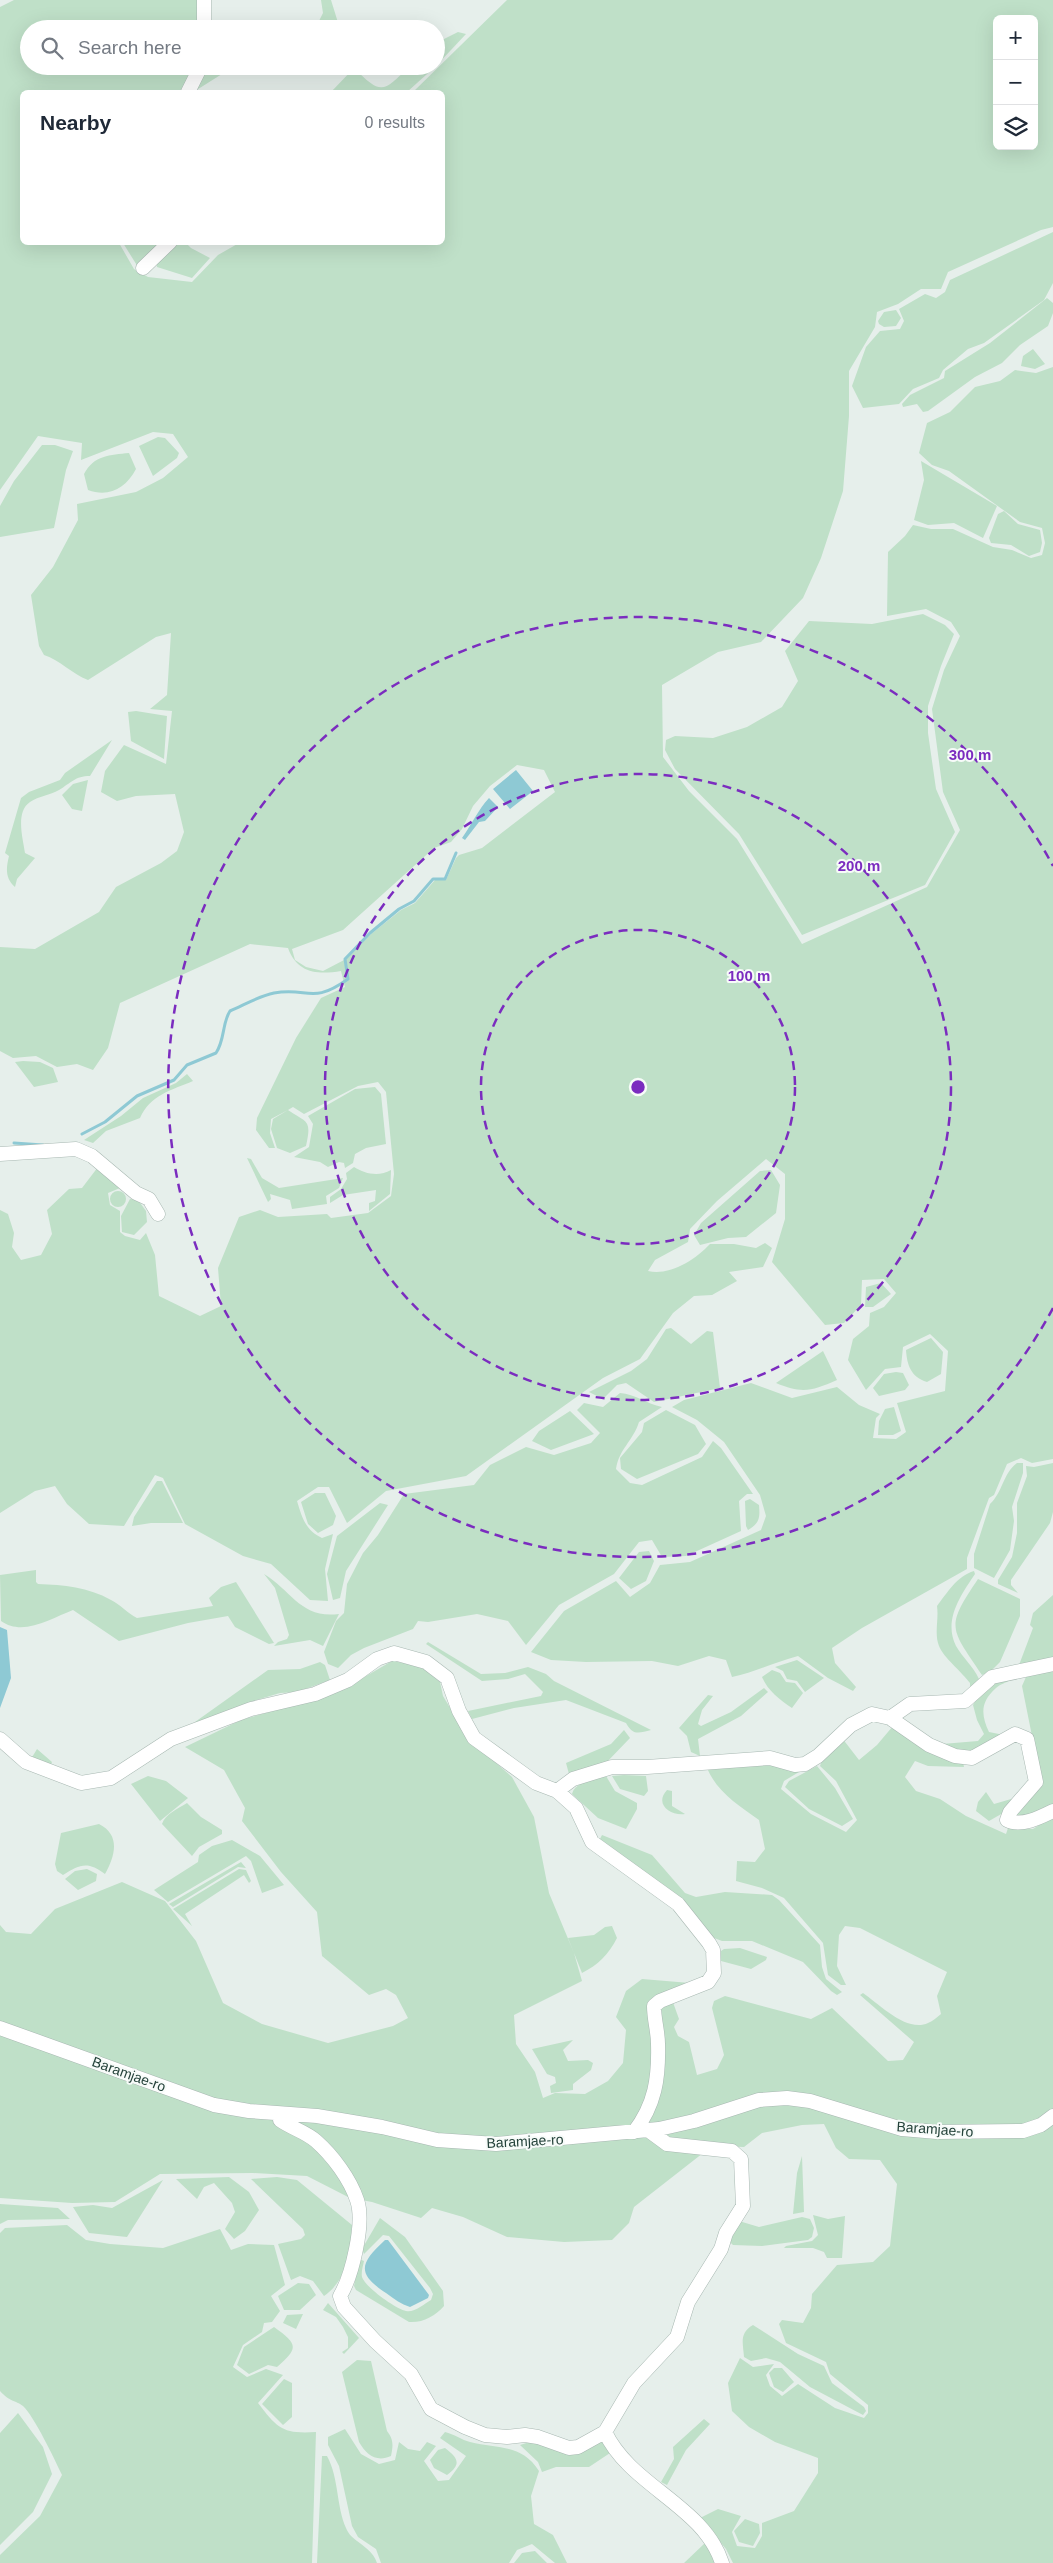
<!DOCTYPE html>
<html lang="en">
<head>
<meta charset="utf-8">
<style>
	body { margin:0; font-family:Arial,sans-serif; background:#f2f2f3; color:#1f2937 }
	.controls { position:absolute; right:15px; top:15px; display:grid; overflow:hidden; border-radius:8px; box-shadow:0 5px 20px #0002 }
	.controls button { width:45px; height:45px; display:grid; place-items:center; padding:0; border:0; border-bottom:1px solid #e0e1e3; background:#fff; color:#1f2937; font:25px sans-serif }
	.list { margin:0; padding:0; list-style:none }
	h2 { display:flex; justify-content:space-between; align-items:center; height:65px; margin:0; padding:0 20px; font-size:21px }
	h2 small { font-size:16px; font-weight:400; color:#747a83 }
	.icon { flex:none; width:28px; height:28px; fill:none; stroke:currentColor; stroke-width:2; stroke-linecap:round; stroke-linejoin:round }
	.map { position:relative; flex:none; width:1053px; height:2563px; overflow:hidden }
	.search { position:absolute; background:#fff; box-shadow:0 5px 20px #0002; left:20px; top:20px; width:425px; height:55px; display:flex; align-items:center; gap:12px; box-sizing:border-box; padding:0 18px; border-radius:28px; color:#747a83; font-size:19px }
	.panel { position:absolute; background:#fff; box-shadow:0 5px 20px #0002; left:20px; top:90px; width:425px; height:155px; border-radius:8px }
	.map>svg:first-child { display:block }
	.green { fill:#bfe0c8; fill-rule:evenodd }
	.water { fill:#8ec9d4 }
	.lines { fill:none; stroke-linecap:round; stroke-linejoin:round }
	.stream { stroke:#8ec9d4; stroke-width:3 }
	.minor-casing { stroke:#a8b8b2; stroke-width:15 }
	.minor { stroke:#fff; stroke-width:14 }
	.ring { fill:none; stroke:#7b2cbf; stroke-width:2.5; stroke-dasharray:9 6 }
	.labels { text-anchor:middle; stroke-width:4; stroke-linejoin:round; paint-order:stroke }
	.street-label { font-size:14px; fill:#24423a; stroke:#f7fbf9 }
	.centre { fill:#7b2cbf; stroke:#f7fbf9; stroke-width:2.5 }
	.ring-label { font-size:15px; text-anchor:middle; font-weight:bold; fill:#7b2cbf; stroke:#f7fbf9; stroke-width:4; stroke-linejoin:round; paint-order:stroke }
</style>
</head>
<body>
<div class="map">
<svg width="1053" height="2563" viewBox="0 0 1053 2563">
	<rect width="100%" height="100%" fill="#e6efeb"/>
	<path class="green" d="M 14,0 L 197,0 L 197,29 L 29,29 L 29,66 L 194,66 L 180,92 L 22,92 L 22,242 L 119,243 L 134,269 L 148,277 L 192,282 L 218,255 L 239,243 L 442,242 L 442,92 L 413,92 L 507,0 L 1053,0 L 1053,227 L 1041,230 L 948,272 L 941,289 L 921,289 L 898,304 L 877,312 L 875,327 L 849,371 L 849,416 L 843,491 L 821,558 L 803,598 L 761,642 L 718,652 L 662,685 L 663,757 L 689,791 L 737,839 L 802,944 L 927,887 L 960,830 L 943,792 L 932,709 L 944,670 L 960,636 L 951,622 L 926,609 L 887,616 L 888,552 L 905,536 L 913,525 L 931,529 L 953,529 L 993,547 L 1012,550 L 1031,558 L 1042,555 L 1045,543 L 1042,528 L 1020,522 L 949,471 L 932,465 L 919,453 L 927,423 L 950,412 L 975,387 L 1000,381 L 1015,370 L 1036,373 L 1053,367 L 1053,1459 L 1032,1463 L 1021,1458 L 1007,1464 L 994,1495 L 989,1498 L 967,1558 L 967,1569 L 862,1628 L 832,1648 L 835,1663 L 856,1687 L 853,1691 L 828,1678 L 798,1656 C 775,1662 755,1672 732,1677 L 726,1660 L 709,1656 L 678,1666 L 652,1661 L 586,1662 L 551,1660 L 531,1652 L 564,1611 L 616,1581 L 630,1597 L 650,1583 L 660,1565 L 690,1562 L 761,1530 L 766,1516 L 760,1495 L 724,1442 L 697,1420 L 672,1407 L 684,1400 L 751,1383 L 792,1398 L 837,1387 L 859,1405 L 880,1414 L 876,1418 L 873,1438 L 896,1439 L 906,1432 L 897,1403 L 945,1391 L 948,1351 L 930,1334 L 903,1347 L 901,1367 L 885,1369 L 866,1390 L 848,1360 L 853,1339 L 869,1326 L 870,1313 L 884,1307 L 896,1293 L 884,1279 L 862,1280 L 861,1305 L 844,1323 L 825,1325 L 772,1262 L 785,1219 L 785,1174 L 766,1159 L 717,1201 L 690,1229 L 688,1242 L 655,1260 L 648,1271 C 670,1276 695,1260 710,1244 L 734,1244 L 756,1248 L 765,1243 L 772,1248 L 763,1267 L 729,1272 L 737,1281 L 712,1295 L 694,1296 L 673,1313 L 640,1359 L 603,1378 L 466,1476 L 386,1491 L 347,1523 L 329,1487 L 318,1487 L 297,1501 C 302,1517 305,1530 322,1538 L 333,1534 L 325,1569 L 328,1601 L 310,1600 L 271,1564 L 243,1556 L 185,1524 L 163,1478 L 155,1475 L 124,1526 L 89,1524 L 67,1504 L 55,1486 L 35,1491 L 0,1513 L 0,1210 L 8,1214 L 14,1233 L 12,1247 L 21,1260 L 41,1255 L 52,1234 L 47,1210 L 69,1189 L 82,1188 L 98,1167 L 120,1188 L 108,1193 L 110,1205 L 120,1211 L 120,1232 L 125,1236 L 140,1240 L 146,1233 L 155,1255 L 159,1296 L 200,1316 L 221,1306 L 218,1268 L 239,1217 L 260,1210 L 278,1217 L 327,1214 L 331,1218 L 368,1213 L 391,1196 L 394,1174 L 386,1092 L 378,1082 L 358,1086 L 304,1114 L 293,1107 L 288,1110 C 307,1123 312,1119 306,1146 L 290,1153 L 277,1148 L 271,1129 L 273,1119 L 288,1110 L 271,1119 L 270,1133 L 275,1148 L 269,1148 L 256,1130 L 257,1118 L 296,1038 L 321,998 L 345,987 L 341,971 C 317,975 297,973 288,948 L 250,944 L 120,1003 L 108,1048 L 93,1070 L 77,1064 L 57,1067 L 36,1056 L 13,1058 L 0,1051 L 0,947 L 35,949 L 99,912 L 116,887 L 161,863 L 177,851 L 184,832 L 175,794 L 136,796 L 117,801 L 101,792 L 105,771 L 124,745 L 166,764 L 172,711 L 150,709 L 167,695 L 171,633 L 156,637 L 88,680 C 72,674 60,660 44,655 L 39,646 L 31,595 L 53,567 L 78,520 L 77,504 L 136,492 L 163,478 L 188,457 L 173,434 L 153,432 L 81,460 L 82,443 L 38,436 L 0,490 L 0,7 ZM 997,19 L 1034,19 L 1034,146 L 997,146 ZM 517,765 L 544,770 L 555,792 L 482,848 L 459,855 L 456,858 L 446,880 L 435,880 L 415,903 L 401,910 L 371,934 L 346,959 L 323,971 L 306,967 L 295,960 L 292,949 L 343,930 L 434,848 L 451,842 L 462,829 L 473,806 L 490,786 Z
		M 321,0 L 331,0 L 340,29 L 315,29 L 323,13 Z
		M 458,32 L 466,34 L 436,66 L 436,43 Z
		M 226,66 L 260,66 L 253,70 L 222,74 L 195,91 L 205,67 L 210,70 Z
		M 410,66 L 436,66 L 407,92 L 331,92 L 354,68 C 382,96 383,92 410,66 Z
		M 1053,232 L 1053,283 L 1044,300 L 984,343 L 968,349 L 943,370 L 939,378 L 913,389 L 899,404 L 863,408 L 852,386 L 866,347 L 880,331 L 900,329 L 904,321 L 899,309 L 925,294 L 936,298 L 945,292 L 950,280 Z
		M 175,242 L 186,243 L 191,248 L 210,258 L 192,278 L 157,267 L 156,260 Z
		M 123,243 L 164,243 L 138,267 Z
		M 1047,298 L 1053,303 L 1053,313 L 1048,326 L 1020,345 L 1002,363 L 975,377 L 928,411 L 923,412 L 917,404 L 903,407 L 902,404 L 910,395 L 944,378 L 945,371 L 990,343 Z
		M 896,310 L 901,318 L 896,326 L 884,327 L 879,324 L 878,321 L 884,312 Z
		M 1033,349 L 1045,364 L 1035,369 L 1021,366 L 1023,356 Z
		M 158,437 L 165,438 L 179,453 L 177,458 L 153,476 L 139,446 Z
		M 42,445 L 55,445 L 73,451 L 66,470 L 54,528 L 0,537 L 0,506 L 14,481 Z
		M 129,453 L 136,469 C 126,488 109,498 88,490 L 84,474 C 94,455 110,455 129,453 Z
		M 921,461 L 997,506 L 983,538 L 954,523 L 928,525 L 914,520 L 924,480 Z
		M 1004,511 L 1018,524 L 1040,530 L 1042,543 L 1040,552 L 1029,556 L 1011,545 L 991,543 L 989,538 L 998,514 Z
		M 923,614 L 945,625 L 954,634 L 941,666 L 928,706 L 928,733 L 936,789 L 955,832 L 925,885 L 802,935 L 739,834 L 675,769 L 665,750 L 666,740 L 675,736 L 713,738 L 747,727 L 782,707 L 798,681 L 785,651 L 809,621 L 872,624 Z
		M 136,711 L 167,716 L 164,759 L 131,741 L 128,712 Z
		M 112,740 L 90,776 C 75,776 71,783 59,790 C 50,795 39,796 30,802 C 15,812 23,839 25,853 L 35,858 L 17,879 L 15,887 C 5,878 6,868 9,856 L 5,853 L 21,798 L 29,792 L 60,780 L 65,773 Z
		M 88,780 L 82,811 L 72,809 L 62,795 L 73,784 Z
		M 23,1061 L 40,1062 L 53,1068 L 58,1082 L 34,1087 L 15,1062 Z
		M 187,1074 L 193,1081 C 172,1090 150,1095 140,1118 L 106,1131 L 93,1143 L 84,1140 L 121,1116 L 143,1098 L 176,1083 Z
		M 375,1087 L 381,1094 L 386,1144 L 366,1148 L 355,1154 L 353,1163 L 345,1168 L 344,1163 L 339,1162 L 328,1167 L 320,1162 L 294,1157 L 309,1147 L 313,1124 L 308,1116 L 355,1089 Z
		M 247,1158 L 251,1159 L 262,1178 L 279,1188 L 343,1178 L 339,1188 L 326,1196 L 327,1204 L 292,1209 L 290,1200 L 270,1194 L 271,1199 L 268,1202 Z
		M 354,1167 C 365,1174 379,1177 391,1170 L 390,1194 L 369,1211 L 369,1203 L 375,1201 L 376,1190 L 343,1195 L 330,1203 L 330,1197 L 341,1189 L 347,1179 L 346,1173 Z
		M 771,1170 L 780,1185 L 776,1213 L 746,1237 L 728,1238 L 700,1245 L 694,1235 L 701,1223 L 760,1171 Z
		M110 1199a8 8 0 1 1 16 0a8 8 0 1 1-16 0Z
		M 130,1199 L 138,1200 L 146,1211 L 147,1222 L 134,1235 L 122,1232 L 121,1216 Z
		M 881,1283 L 891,1294 L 873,1307 L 865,1307 L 866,1287 Z
		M 671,1328 L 691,1344 L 707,1331 L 713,1332 L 720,1388 L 654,1402 L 626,1383 L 617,1385 L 603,1399 L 589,1392 L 631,1371 L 647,1359 L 666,1329 Z
		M 931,1338 L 943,1352 L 941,1374 L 927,1382 C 911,1377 907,1365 906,1350 Z
		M 823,1351 L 837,1380 C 812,1391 802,1394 776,1383 Z
		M 896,1372 L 903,1373 L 909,1385 L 905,1390 L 879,1396 L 873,1388 L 884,1374 Z
		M 620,1393 C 635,1394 647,1404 662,1407 L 639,1422 C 633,1441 619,1449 616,1469 L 630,1483 L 642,1485 L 702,1457 L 713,1441 L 721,1448 L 753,1494 L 747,1494 L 739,1501 L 741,1531 L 686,1556 L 662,1557 L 652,1540 L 639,1542 L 614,1574 L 559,1605 L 526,1645 L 508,1621 L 477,1614 L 428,1622 L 418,1621 L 413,1629 L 364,1648 L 351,1655 L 338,1668 L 328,1664 L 324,1652 L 336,1621 L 344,1613 L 347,1584 L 363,1553 L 378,1535 L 404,1494 L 474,1485 L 490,1465 L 526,1447 L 554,1455 L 591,1443 L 600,1433 L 577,1410 L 584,1403 L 603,1407 Z
		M 894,1407 L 901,1431 L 893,1435 L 878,1435 L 879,1421 L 885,1409 Z
		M 666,1410 L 695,1425 L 706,1444 L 698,1454 L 637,1479 L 621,1469 L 620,1458 L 642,1432 L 644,1423 Z
		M 570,1411 L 594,1434 L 551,1450 L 532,1441 L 539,1431 Z
		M 1017,1463 L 1023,1463 L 1023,1473 L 1012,1507 L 1014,1521 L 1010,1550 L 994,1578 L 974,1568 L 974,1554 L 990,1504 C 1003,1492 1003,1473 1017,1463 Z
		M 1053,1463 L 1053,1512 L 1050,1523 L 1011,1580 L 1011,1585 L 1018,1593 L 998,1584 L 998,1580 L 1012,1557 L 1017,1533 L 1017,1503 L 1027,1476 L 1026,1466 L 1034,1467 Z
		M 157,1481 L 162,1481 L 183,1523 L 151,1523 L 132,1526 L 134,1517 Z
		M 315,1493 L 325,1493 L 336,1516 L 333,1525 L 318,1533 L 308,1524 L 301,1502 Z
		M 750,1499 L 759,1505 C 760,1517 760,1523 748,1530 L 746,1526 L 745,1501 Z
		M 380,1503 L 388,1505 L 346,1571 L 340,1598 L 333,1600 L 327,1574 L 337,1536 Z
		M 649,1551 L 654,1561 L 646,1581 L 631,1589 L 619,1578 L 639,1552 Z
		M 36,1570 L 36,1582 L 38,1584 C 64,1585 88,1587 111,1600 C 121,1605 127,1613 137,1618 L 213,1606 L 209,1598 L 221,1587 L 236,1582 L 274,1643 L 269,1644 L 235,1627 L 228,1616 L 188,1623 L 119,1641 L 73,1610 C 52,1618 23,1637 1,1621 L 0,1575 Z
		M 974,1571 L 975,1574 C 961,1595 943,1620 956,1646 C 963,1658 973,1666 979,1679 L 970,1691 L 970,1683 C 962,1672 943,1657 939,1646 C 934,1634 939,1619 937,1606 C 947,1593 957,1576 974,1571 Z
		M 264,1574 C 292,1591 301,1619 339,1614 L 323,1646 L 310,1640 L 274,1646 L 278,1642 L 287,1639 L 289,1635 L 275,1588 Z
		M 978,1579 L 1020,1599 L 1020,1616 L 1000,1662 L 991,1671 L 982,1675 C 950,1627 945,1628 978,1579 Z
		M 1053,1595 L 1053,1659 L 1019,1665 L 1033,1628 L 1030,1625 L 1033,1613 Z
		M 428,1642 L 481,1674 L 505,1673 L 528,1667 L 546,1674 L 554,1681 L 651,1730 C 639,1733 633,1736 626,1723 L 566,1700 L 514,1708 L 472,1719 L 468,1711 L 541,1696 L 543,1692 L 525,1674 L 508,1679 L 482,1681 L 426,1644 Z
		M 797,1660 L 824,1678 L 805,1692 L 797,1681 L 787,1679 L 783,1671 L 775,1667 Z
		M 392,1661 L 421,1666 L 440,1682 L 443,1696 L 468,1738 L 512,1777 L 534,1817 L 549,1893 L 574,1953 L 582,1981 L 514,2015 L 516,2044 L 535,2072 L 543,2098 L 555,2093 L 585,2094 L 608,2081 L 623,2063 L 626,2030 L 616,2017 L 626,1991 L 642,1979 L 690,1983 L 670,1994 L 679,2019 L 674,2027 L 678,2036 L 689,2042 L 697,2075 L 717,2069 L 724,2055 L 712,2008 L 714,2001 L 725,1996 L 811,2019 L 832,2008 L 888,2061 L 903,2060 L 914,2042 L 860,1995 L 863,1993 C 879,2004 907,2033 928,2023 C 933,2021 937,2017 941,2014 L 937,1996 L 947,1972 L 860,1928 L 845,1926 L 839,1935 L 837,1966 L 846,1985 L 841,1985 L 828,1975 L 823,1943 L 784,1898 L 762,1888 L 736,1881 L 737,1861 L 755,1862 L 765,1849 L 759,1820 C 738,1805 717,1792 707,1768 L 768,1764 L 804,1769 L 784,1781 L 781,1789 L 811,1814 L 846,1832 L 857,1820 L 836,1781 L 820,1766 L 823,1758 L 842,1738 L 859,1760 L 877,1745 L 893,1726 L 963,1762 L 964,1767 L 928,1766 L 915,1761 L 905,1777 L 916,1791 L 940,1799 L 966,1816 L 1006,1834 L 1008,1828 L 1033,1829 L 1053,1816 L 1053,2563 L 733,2563 L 726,2549 L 700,2518 L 718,2509 L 741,2516 L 732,2532 L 737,2546 L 755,2548 L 762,2536 L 762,2523 L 794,2511 L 818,2473 L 818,2458 L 775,2442 L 749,2427 L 732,2411 L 728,2383 L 740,2358 L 753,2367 L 774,2364 L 766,2375 L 770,2386 L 782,2396 L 798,2384 L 835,2408 L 864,2418 L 868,2413 L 868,2405 L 830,2374 L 826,2362 L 786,2343 L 779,2324 L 782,2320 L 803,2323 L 811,2308 L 812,2294 L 837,2265 L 873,2262 L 890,2246 L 897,2184 L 880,2160 L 849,2159 L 836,2148 L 824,2124 L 802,2125 L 762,2133 L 744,2147 L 712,2146 L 634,2207 L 629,2223 L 612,2240 L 564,2242 L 507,2237 L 463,2217 L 432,2208 L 421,2218 L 372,2202 L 350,2198 L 307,2176 L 253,2173 L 160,2174 L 115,2202 L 72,2203 L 0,2198 L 0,1925 L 6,1932 L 31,1934 L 55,1909 L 122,1882 L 165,1901 L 196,1941 L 223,2003 L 262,2024 L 328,2043 L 393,2026 L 408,2018 L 396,1995 L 386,1989 L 369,1995 L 322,1956 L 317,1912 L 281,1872 L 242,1821 L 245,1808 L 224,1770 L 185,1747 L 241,1720 L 305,1702 L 349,1686 Z
		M 320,1662 L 325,1665 L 330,1680 L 297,1692 L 280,1693 L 250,1702 L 196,1725 L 195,1722 L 268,1670 L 300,1669 Z
		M 1053,1666 L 1053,1805 L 1034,1815 L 1013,1817 L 1031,1796 L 1035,1751 L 1022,1686 L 1026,1677 Z
		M 772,1670 L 780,1673 L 786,1682 L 795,1683 L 803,1693 L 792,1708 C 780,1700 768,1691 762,1677 Z
		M 1010,1680 C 1006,1683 1000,1684 996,1688 C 980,1702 981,1715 989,1732 L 1004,1735 L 966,1754 L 942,1744 L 978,1741 L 984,1734 L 977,1720 L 973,1705 L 987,1683 Z
		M 764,1688 L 768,1692 L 741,1716 L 698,1739 L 700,1756 L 691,1752 L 687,1736 L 679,1728 L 708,1695 L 713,1696 L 702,1710 L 698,1724 L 701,1726 L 731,1712 Z
		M 624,1730 L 630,1738 L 605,1764 L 569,1774 L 566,1763 L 611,1744 Z
		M 37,1749 L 52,1762 L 50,1767 L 31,1759 Z
		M 817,1766 L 835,1788 L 853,1819 L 842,1826 L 809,1809 L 785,1787 L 789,1781 Z
		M 624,1775 L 646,1776 L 648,1791 L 644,1796 L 620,1789 L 612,1776 Z
		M 148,1776 L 166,1781 L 188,1798 L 160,1821 L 131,1784 Z
		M 603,1776 L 606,1776 L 615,1791 L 637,1803 L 637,1809 L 626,1829 L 598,1818 L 572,1794 C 575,1782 592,1780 603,1776 Z
		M 667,1790 L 672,1791 L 672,1806 L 685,1814 C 670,1816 654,1804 667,1790 Z
		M 986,1792 L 994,1804 L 1018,1797 L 1003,1813 L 989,1821 L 976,1811 L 978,1802 Z
		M 187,1803 L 201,1817 L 222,1830 L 222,1834 L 199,1847 L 192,1856 L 162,1824 C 165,1814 179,1808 187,1803 Z
		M 99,1824 C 121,1835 115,1856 105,1874 C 88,1861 80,1864 63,1875 L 57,1871 L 55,1864 L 61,1833 Z
		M 602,1835 L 652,1855 L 685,1893 L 696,1897 L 725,1892 L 772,1895 L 779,1900 L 820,1945 L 822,1967 L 826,1979 L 842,1992 L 837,1995 L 831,1991 L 803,1962 L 752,1941 L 722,1941 L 709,1936 L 683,1900 L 600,1839 Z
		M 232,1840 L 260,1856 L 284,1885 L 262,1893 L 251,1861 L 246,1856 L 168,1902 L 154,1890 L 198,1862 L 199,1855 L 212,1846 Z
		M 241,1862 L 246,1868 L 238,1867 L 173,1907 L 169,1904 Z
		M 87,1869 L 97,1874 L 96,1881 L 78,1890 L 65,1879 L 75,1871 Z
		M 239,1869 L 246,1870 L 251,1881 L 249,1883 L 244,1875 L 185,1914 L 192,1926 L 173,1909 Z
		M 612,1926 L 617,1938 C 609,1954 598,1965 582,1973 L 568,1938 L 594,1935 L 605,1927 Z
		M 740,1948 L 767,1957 L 766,1960 L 751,1969 L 721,1961 L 721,1951 L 724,1949 Z
		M 573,2040 L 563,2050 L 568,2061 L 588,2060 L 593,2063 L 591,2070 L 573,2084 L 573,2090 L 551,2093 L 550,2086 L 556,2083 L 555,2077 L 547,2074 L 532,2049 Z
		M 802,2156 L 804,2212 L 793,2214 L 797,2173 Z
		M 229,2177 L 249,2192 L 259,2210 L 245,2231 L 234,2239 L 225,2229 L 235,2212 L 232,2203 L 214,2183 L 204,2187 L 197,2199 L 176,2179 Z
		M 277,2177 L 297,2180 L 352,2225 C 350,2252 348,2279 324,2296 L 313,2281 L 300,2276 L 291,2280 L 278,2244 L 301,2239 L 305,2235 L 303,2229 L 251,2179 Z
		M 163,2180 L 127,2237 L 89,2233 L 73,2207 L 93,2205 L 112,2208 Z
		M 0,2204 L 58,2208 L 70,2219 L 8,2220 L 0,2224 Z
		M 813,2215 L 828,2219 L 845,2216 L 842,2258 L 827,2258 L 824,2252 L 813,2248 L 784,2248 L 786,2246 L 812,2241 L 818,2235 Z
		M 802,2217 L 810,2219 L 814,2228 L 812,2237 L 808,2240 L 762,2246 L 733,2245 L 728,2240 L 739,2221 L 759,2227 Z
		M 380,2218 L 405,2237 L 443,2291 L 444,2306 C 435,2316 423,2323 409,2322 L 356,2290 L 354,2286 L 359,2259 L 364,2261 C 363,2266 361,2272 362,2277 C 365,2287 396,2309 406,2311 C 414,2313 424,2304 431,2300 L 433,2294 L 430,2288 L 389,2236 L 383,2235 L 364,2254 L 362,2249 Z
		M 67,2225 L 86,2240 L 110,2244 L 163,2248 L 220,2229 L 231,2250 L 248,2244 L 274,2245 L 285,2285 L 271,2296 L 280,2311 L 272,2322 L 264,2323 L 262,2332 L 243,2345 L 233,2367 L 247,2377 L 266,2369 L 283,2375 L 258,2403 C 278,2429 283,2434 316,2432 L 312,2563 L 0,2563 L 0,2555 L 40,2516 L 62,2475 C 55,2460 34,2416 23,2406 C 15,2400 10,2402 0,2391 L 0,2233 L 5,2228 Z
		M 298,2283 L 309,2284 L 316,2295 L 300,2310 L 284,2310 L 278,2296 Z
		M 328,2303 L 359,2338 L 344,2354 L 342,2352 L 348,2348 L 348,2337 L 343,2327 L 336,2317 L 323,2310 Z
		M 303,2314 L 296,2329 L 283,2323 L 287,2315 Z
		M 753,2325 L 798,2354 L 824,2366 L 832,2383 L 864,2407 L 866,2411 L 863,2415 L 810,2387 L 780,2362 L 766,2358 L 751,2361 L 744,2357 C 743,2343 739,2333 753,2325 Z
		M 274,2327 C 298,2344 299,2348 277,2367 L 268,2365 L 249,2374 L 237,2365 L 244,2347 Z
		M 357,2360 L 371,2361 L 387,2431 C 394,2440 393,2446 391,2456 C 376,2463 366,2454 359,2442 L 342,2372 Z
		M 774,2368 L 782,2368 L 794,2382 L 783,2392 L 774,2387 L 769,2373 Z
		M 284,2379 L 292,2383 L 292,2417 L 283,2425 L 262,2404 Z
		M 18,2413 L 43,2447 L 52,2474 L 33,2512 L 0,2545 L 0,2433 Z
		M 704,2419 L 710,2424 L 686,2450 L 667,2485 L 661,2482 L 674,2459 L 673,2447 Z
		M 345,2429 L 361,2454 L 379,2464 L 395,2460 L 399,2442 L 408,2449 L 420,2451 L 427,2442 L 436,2446 L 424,2461 L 438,2481 L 449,2480 L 466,2456 L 440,2438 L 445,2432 C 454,2434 462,2440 470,2442 C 498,2449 522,2444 539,2471 L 531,2496 L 534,2524 L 553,2535 L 567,2563 L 555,2563 L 532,2544 L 517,2550 L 509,2563 L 381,2563 L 376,2549 L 358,2537 L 352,2526 L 339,2466 L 328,2445 L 328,2437 Z
		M 533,2441 L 558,2450 L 603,2441 L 610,2453 L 589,2467 L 556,2467 L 542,2472 L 538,2462 L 520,2445 Z
		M 445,2448 C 458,2458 462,2464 447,2475 L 434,2468 L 430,2460 L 438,2450 Z
		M 322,2456 L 327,2456 C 339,2478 336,2505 346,2528 C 352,2543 371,2545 377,2563 L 317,2563 Z
		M 745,2519 L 759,2524 L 760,2533 L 753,2546 L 739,2542 L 734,2531 Z
		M 705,2543 L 716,2563 L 684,2563 Z
		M 535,2551 L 547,2563 L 514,2563 L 522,2553 Z"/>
	<path class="water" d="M 516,770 L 533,791 L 510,809 L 493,789 Z
		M 489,798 L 498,807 L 485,821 L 479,822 L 465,840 L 462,838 C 472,824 478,810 489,798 Z
		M 0,1627 L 7,1630 L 11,1678 L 0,1708 Z
		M 385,2240 L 388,2240 L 429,2295 L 428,2298 L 410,2307 C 401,2304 394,2299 386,2293 C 357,2274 359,2264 385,2240 Z"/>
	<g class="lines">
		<path class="stream" d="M 82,1134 L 105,1122 L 137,1096 L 174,1080 L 187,1065 L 216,1053 C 225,1040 222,1023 230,1011 C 244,1005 259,996 274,993 C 309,987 312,1005 348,979 L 345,959 L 370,933 L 399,909 L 414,901 L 433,879 L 445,879 L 456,853
			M 14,1143 L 43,1145"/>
		<defs>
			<path id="minor" d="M 204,29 L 204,0
				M 188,92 L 201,66
				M 143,268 L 170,242
				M 0,1154 L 76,1149 L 92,1156 L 136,1193 L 149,1199 L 158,1214
				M 890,1718 L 910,1704 L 965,1701 L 992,1677 L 1053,1664
				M 0,1739 L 26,1762 L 81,1783 L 111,1778 L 171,1739 L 251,1709 L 315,1694 L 348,1680 L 377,1659 L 394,1653 L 426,1662 L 447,1678 L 459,1711 L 474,1738 L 536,1783 L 557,1791 L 576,1808 L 592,1842 L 678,1904 L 709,1943 L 713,1950 L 714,1973 L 708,1982 L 660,2001 L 654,2006 C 654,2020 658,2031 658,2044 C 659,2078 655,2105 634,2132
				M 557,1791 L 573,1779 L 612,1767 L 647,1767 L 770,1758 L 795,1765 L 805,1764 L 818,1756 L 851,1725 L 872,1714 L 890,1718 L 929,1745 L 955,1756 L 972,1758 L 1015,1734 L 1027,1739 L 1036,1782 L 1010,1812 L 1007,1820 C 1021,1827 1039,1818 1053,1811
				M 0,2028 L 214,2105 L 249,2111 L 317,2116 L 382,2127 L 437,2140 L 496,2144 L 659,2129 L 694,2121 L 759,2100 L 787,2098 L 810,2101 L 902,2129 L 937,2132 L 1023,2131 L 1041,2125 L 1053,2116
				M 280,2114 L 280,2120 C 291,2128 306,2132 316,2141 C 333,2156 350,2179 357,2200 C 365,2223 352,2276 340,2296 L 344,2307 L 375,2341 L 411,2374 L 431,2409 L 465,2427 L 485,2435 L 507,2437 L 525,2435 L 538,2437 L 569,2448 L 578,2447 L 605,2432
				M 648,2130 L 667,2144 L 732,2151 L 741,2159 L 743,2206 L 726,2233 L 721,2249 L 688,2302 L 677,2337 L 634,2383 L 605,2432 C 630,2486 704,2506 722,2563"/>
		</defs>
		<use href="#minor" class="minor-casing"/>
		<use href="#minor" class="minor"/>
	</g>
	<g class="ring">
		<circle cx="638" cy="1087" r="157"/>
		<circle cx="638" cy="1087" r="313"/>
		<path d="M1053 1308A470 470 0 1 1 1053 866"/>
	</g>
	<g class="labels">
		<g class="street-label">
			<text transform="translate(129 2074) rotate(20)" y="5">Baramjae-ro</text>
			<text transform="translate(935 2129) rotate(4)" y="5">Baramjae-ro</text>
			<text transform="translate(525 2141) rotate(-3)" y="5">Baramjae-ro</text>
		</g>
	</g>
	<circle cx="638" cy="1087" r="8" class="centre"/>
	<g class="ring-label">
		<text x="970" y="760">300 m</text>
		<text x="859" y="871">200 m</text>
		<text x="749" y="981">100 m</text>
	</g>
</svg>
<div class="controls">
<button>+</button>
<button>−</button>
<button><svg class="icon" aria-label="layers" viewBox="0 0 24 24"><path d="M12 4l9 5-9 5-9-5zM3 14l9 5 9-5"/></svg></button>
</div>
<div class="search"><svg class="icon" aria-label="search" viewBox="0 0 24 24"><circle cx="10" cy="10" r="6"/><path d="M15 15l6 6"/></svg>Search here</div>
<section class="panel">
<h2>Nearby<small>0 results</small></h2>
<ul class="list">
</ul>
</section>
</div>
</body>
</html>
